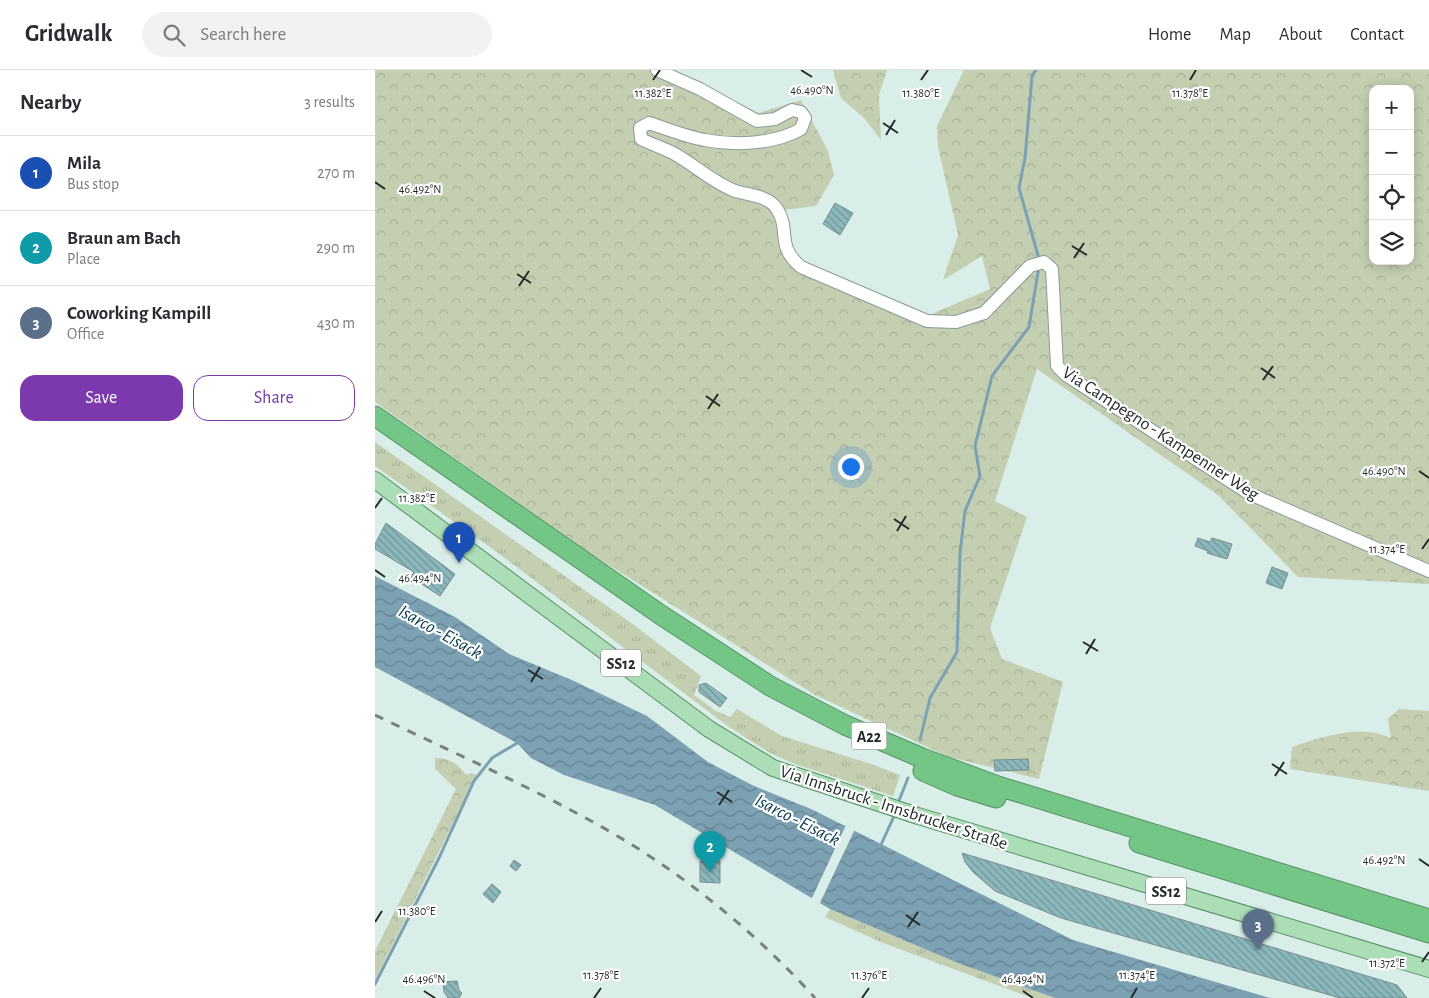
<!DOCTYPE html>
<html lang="en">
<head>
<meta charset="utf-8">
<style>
	body { margin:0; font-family:"Alegreya Sans",sans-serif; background:#f2f2f3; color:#2b2b33 }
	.controls { position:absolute; right:15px; top:15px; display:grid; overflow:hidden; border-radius:10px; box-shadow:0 2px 12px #0003 }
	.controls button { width:45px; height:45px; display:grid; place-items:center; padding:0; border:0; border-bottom:1px solid #e1e1e2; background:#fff; color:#2b2b33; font:25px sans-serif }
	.you { position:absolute; left:475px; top:396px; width:18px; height:18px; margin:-12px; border:4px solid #fff; border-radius:50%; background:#1a73e8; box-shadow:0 0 0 8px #1a73e833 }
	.badge { display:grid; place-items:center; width:32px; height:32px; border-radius:50%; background:#7c39ad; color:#fff; font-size:16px; font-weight:700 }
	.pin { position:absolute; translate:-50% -41px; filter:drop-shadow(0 1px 2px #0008) }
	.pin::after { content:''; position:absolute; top:26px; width:18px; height:15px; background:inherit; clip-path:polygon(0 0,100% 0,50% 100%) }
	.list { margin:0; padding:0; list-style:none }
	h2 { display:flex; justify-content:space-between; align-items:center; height:65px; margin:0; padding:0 20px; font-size:21px }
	h2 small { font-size:16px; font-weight:400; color:#7c7c81 }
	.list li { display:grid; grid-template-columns:32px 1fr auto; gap:15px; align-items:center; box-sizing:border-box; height:75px; padding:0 20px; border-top:1px solid #e1e1e2 }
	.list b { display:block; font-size:19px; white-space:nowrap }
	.list p { margin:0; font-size:16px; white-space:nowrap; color:#7c7c81 }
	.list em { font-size:16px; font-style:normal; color:#7c7c81 }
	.actions { display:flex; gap:10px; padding:15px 20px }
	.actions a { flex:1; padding:11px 0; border:1px solid #7c39ad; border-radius:15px; text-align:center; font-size:18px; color:#7c39ad }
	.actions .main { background:#7c39ad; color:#fff }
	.icon { flex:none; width:28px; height:28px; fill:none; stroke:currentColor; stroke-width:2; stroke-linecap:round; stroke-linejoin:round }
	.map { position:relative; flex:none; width:1054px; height:928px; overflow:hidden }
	header { display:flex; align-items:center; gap:30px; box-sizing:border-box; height:70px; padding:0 25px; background:#fff; border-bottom:1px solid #e1e1e2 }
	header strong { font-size:24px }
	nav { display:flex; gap:28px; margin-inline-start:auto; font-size:18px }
	.search { width:350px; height:45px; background:#f2f2f3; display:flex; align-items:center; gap:12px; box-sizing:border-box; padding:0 18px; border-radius:28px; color:#7c7c81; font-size:19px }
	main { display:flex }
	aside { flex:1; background:#fff }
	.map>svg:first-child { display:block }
	.grass { fill:url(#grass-tufts) }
	.forest { fill:url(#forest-crowns); fill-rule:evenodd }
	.water { fill:url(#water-waves) }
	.pier { fill:#d9eee8 }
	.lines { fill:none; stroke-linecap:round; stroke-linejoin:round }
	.stream { stroke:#7ca1b3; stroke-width:3 }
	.building { fill:url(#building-back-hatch); stroke:#7a8e90 }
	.minor-casing { stroke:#889c97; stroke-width:14 }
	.major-casing { stroke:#579065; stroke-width:18 }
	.highway-casing { stroke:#579065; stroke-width:21 }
	.minor { stroke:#fff; stroke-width:12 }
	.major { stroke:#abddb6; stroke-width:16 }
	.highway { stroke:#73c686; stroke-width:19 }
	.rail { stroke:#75837e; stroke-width:3; stroke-dasharray:9 9; stroke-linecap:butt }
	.ticks { fill:none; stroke:#232b28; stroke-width:2 }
	.labels { text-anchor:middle; stroke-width:4.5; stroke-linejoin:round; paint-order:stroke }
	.shield { fill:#fff; stroke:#656b68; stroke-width:1 }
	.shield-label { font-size:16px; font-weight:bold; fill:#232b28 }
	.street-label { font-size:18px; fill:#232b28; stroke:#fff }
	.water-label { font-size:19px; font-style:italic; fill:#073e52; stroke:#fff }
	.ticks-label { font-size:12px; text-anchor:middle; fill:#232b28; stroke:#fff; stroke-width:4.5; stroke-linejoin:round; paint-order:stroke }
</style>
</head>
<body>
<header>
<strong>Gridwalk</strong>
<div class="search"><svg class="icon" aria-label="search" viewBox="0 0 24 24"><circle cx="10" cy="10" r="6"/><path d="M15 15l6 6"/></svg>Search here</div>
<nav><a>Home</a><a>Map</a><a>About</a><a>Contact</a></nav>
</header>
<main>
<aside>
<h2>Nearby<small>3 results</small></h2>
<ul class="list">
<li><span class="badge" style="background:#1a4fb4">1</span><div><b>Mila</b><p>Bus stop</p></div><em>270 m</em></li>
<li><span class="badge" style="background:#0f9aa8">2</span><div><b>Braun am Bach</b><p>Place</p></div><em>290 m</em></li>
<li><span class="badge" style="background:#5c6f8a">3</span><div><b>Coworking Kampill</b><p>Office</p></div><em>430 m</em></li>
</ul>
<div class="actions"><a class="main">Save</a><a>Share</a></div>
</aside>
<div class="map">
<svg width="1054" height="928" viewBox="0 0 1054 928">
	<defs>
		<pattern id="grass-tufts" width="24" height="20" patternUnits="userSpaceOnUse" patternTransform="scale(1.25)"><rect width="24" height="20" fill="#c4cfb1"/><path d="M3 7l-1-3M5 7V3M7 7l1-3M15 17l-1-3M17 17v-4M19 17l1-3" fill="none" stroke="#a8b298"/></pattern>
		<pattern id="forest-crowns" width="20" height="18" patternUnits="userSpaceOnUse" patternTransform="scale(1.25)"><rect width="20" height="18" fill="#c4cfb1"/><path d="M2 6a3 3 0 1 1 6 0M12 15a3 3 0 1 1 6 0" fill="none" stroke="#a8b298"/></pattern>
		<pattern id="water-waves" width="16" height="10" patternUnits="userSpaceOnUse" patternTransform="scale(1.25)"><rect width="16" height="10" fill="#7ca1b3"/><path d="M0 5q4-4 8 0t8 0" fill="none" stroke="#658392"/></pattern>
		<pattern id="building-back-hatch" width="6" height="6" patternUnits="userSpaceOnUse" patternTransform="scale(1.25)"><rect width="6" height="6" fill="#8bb8bc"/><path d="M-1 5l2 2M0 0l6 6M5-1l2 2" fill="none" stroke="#719699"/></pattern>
	</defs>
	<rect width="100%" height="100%" fill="#d9eee8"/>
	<path class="grass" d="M 0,372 L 259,555 L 326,606 L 319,625 L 341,641 L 355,647 L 362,639 L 407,666 L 496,694 L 525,705 L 518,726 L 417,693 L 395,683 L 354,657 L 119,480 L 0,396 Z
		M 455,839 L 583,893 L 680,928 L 657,928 L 508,873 L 450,847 Z"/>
	<path class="forest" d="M 0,0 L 297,0 L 384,43 L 426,30 L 453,81 L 459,105 L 441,136 L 408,140 L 415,175 L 425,191 L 552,246 L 615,219 L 607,186 L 568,210 L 583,165 L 563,77 L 562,56 L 589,0 L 1054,0 L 1054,514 L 923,507 L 843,425 L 662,299 L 620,431 L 652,447 L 615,558 L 627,589 L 688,612 L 664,709 L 574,687 L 440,625 L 218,485 L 0,332 ZM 998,19 L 1035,19 L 1035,191 L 998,191 Z
		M 458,0 L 512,0 L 504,25 L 506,70 L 490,49 L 466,28 Z
		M 1024,639 L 1054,641 L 1054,721 L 915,699 L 917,677 C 947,666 986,654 1016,668 L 1013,649 Z
		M 60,688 C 73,687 85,695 91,705 L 96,703 L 102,705 L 0,910 L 0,881 L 81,719 L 60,699 Z"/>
	<path class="water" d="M 0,506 L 80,547 L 134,584 L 199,611 L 272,646 L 333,692 L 379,716 L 436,739 L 698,870 L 895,928 L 680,928 L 583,893 L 455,839 L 280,735 L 189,705 L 156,688 L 142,673 L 0,597 Z"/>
	<path class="pier" d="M 471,755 L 480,759 L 444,835 L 436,830 Z"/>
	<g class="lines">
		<path class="stream" d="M 661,0 L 657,6 L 650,88 L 644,118 L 664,189
			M 545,670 L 555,628 L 582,582 L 585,483 L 590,441 L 605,406 L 600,376 L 617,306 L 654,257 L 664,196
			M 523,733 L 533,708
			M 505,777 L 520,744
			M 0,914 L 64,788 L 99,711 L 117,688 L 144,672"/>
	</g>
	<path class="building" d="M 460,133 L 478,143 L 465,165 L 448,154 Z
		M 11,453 L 80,504 L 65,526 L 36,507 L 39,502 L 0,479 L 0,474 Z
		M 823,468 L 835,472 L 837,468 L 857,474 L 852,489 L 832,483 L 833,481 L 820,476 Z
		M 897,497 L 913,503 L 907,519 L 891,513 Z
		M 331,613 L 352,628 L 345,637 L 324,622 L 324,615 Z
		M 653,689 L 654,700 L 620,701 L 619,690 Z
		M 587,783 L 1022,915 L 1032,928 L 965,928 L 686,848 L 620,821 L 598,802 L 590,792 Z
		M 139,790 L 146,795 L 141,801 L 135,796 Z
		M 325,791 L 345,791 L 345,813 L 325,812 Z
		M 117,814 L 126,822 L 118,833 L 108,824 Z
		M 82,911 L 84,920 L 87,923 L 84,928 L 73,928 L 69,922 L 68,912 Z"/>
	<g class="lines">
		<defs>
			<path id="minor" d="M 282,0 L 325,19 L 382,51 L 400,49 L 417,40 L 426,42 L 430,48 L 426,59 C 400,74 360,76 330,70 C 312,67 292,59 274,53 L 265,58 L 266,69 C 276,74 288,78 298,83 C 320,95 337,112 360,121 C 374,125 394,126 402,139 C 416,161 400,175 426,197 L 552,251 L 581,252 L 609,243 L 655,196 L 669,192 L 677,199 L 682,296 L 691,305 L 875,424 L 1054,501"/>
			<path id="major" d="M 0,410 L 334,659 L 398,698 L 543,746 L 1054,899"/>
			<path id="highway" d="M 0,346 L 286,545 L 395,616 L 470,655 L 547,688 L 623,716 L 1054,849
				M 548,701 L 582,716 L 621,728
				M 764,773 L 1054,863"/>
		</defs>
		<use href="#minor" class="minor-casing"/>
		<use href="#major" class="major-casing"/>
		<use href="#highway" class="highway-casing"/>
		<use href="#minor" class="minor"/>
		<use href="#major" class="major"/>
		<use href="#highway" class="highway"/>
		<path class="rail" d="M 0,645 C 73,680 147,713 218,752 C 300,797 378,859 440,928"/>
	</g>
	<path class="ticks" d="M 426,0 L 437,7M 278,10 L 285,0M 546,10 L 553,0M 815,10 L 821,0M 508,53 L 523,63M 511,65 L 520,50M 0,112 L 10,119M 697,176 L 712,185M 699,188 L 709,173M 142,204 L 156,213M 144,216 L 154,201M 886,298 L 900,308M 888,310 L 898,296M 331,326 L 345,336M 333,339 L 343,324M 1044,401 L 1054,408M 0,438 L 7,428M 519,449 L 534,459M 522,461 L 531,446M 1047,479 L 1054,469M 0,500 L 10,507M 708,572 L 723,581M 711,584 L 720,569M 153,600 L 168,609M 156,612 L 165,597M 897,694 L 912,704M 900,706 L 909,692M 342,722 L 357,732M 344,735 L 354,720M 1044,789 L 1054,796M 531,845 L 545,855M 0,852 L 7,841M 533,857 L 543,842M 1047,892 L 1054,882M 49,921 L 60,928M 648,921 L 658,928M 219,928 L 226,918M 487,928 L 494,918M 756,928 L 762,918"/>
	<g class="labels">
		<g class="shield">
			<rect x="226" y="579.5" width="40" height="27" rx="4"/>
			<rect x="476.5" y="652.5" width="35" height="27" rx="4"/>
			<rect x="771" y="807.5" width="40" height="27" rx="4"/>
		</g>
		<g class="shield-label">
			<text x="246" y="599">SS12</text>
			<text x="494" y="672">A22</text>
			<text x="791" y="827">SS12</text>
		</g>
		<g class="street-label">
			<text transform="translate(786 363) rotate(33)" y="6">Via Campegno - Kampenner Weg</text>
			<text transform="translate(519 737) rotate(18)" y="6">Via Innsbruck - Innsbrucker Straße</text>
		</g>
		<g class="water-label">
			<text transform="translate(66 561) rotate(29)" y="7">Isarco - Eisack</text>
			<text transform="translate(423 749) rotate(27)" y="7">Isarco - Eisack</text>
		</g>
	</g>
	<g class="ticks-label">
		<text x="437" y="24">46.490°N</text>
		<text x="278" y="27">11.382°E</text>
		<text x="546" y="27">11.380°E</text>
		<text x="815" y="27">11.378°E</text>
		<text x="45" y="123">46.492°N</text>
		<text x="1009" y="405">46.490°N</text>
		<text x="42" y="432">11.382°E</text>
		<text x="1012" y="483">11.374°E</text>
		<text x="45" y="512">46.494°N</text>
		<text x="1009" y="794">46.492°N</text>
		<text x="42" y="845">11.380°E</text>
		<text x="1012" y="897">11.372°E</text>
		<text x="226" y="909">11.378°E</text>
		<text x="494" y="909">11.376°E</text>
		<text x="762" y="909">11.374°E</text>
		<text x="49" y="913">46.496°N</text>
		<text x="648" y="913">46.494°N</text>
	</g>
</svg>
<div class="controls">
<button>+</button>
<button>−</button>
<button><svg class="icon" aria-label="locate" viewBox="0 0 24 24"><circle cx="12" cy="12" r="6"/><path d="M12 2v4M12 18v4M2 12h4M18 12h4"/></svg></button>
<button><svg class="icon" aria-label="layers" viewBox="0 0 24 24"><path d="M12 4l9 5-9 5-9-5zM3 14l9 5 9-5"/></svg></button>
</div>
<div class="you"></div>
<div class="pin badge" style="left:84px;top:493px;background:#1a4fb4">1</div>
<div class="pin badge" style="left:335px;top:802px;background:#0f9aa8">2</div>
<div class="pin badge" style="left:883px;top:880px;background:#5c6f8a">3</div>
</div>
</main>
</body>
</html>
